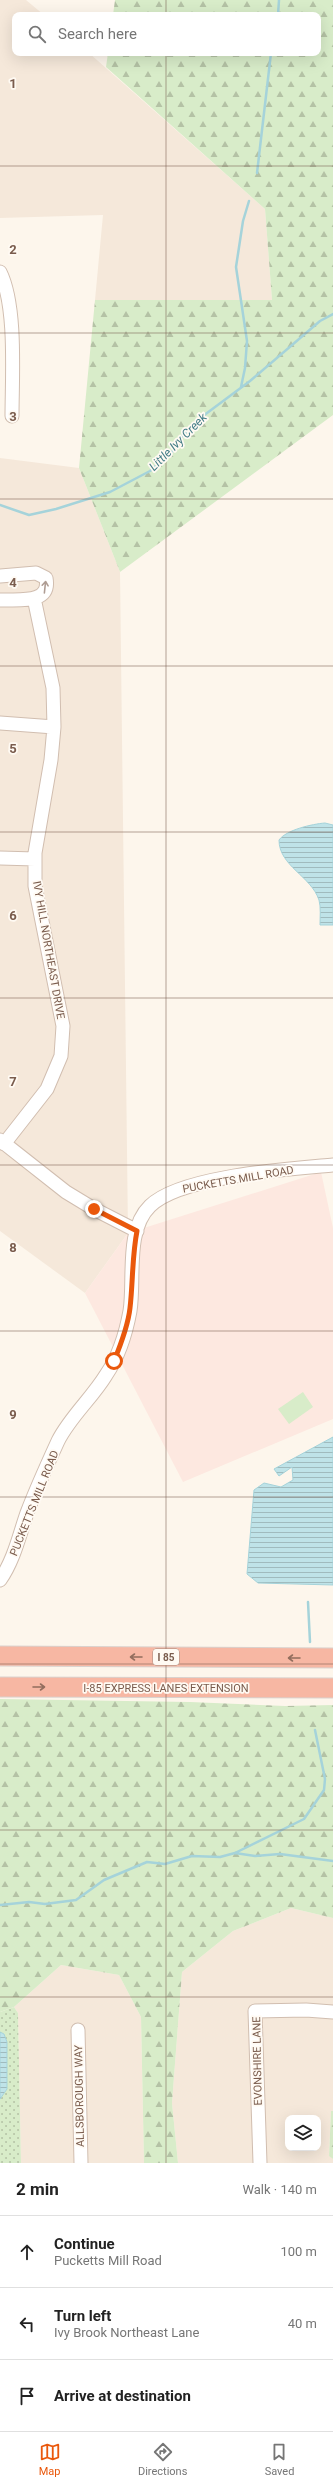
<!DOCTYPE html>
<html lang="en">
<head>
<meta charset="utf-8">
<style>
	body { margin:0; font-family:Roboto,sans-serif; background:#f2f2f2; color:#222 }
	.controls { position:absolute; right:12px; bottom:12px; display:grid; overflow:hidden; border-radius:8px; box-shadow:0 4px 16px #0002 }
	.controls button { width:36px; height:36px; display:grid; place-items:center; padding:0; border:0; border-bottom:1px solid #e0e0e0; background:#fff; color:#222; font:20px sans-serif }
	.stop { position:absolute; width:12px; height:12px; margin:-9px; border:3px solid #ea580c; border-radius:50%; background:#fff }
	.stop.end { background:#ea580c; border-color:#fff; box-shadow:0 1px 4px #0008 }
	.list { margin:0; padding:0; list-style:none }
	h2 { display:flex; justify-content:space-between; align-items:center; height:52px; margin:0; padding:0 16px; font-size:17px }
	h2 small { font-size:13px; font-weight:400; color:#767676 }
	.list li { display:grid; grid-template-columns:26px 1fr auto; gap:12px; align-items:center; box-sizing:border-box; height:72px; padding:0 16px; border-top:1px solid #e0e0e0 }
	.list b { display:block; font-size:15px; white-space:nowrap }
	.list p { margin:0; font-size:13px; white-space:nowrap; color:#767676 }
	.list em { font-size:13px; font-style:normal; color:#767676 }
	.icon { flex:none; width:22px; height:22px; fill:none; stroke:currentColor; stroke-width:2; stroke-linecap:round; stroke-linejoin:round }
	.map { position:relative; flex:none; width:333px; height:2163px; overflow:hidden }
	.search { position:absolute; background:#fff; box-shadow:0 4px 16px #0002; left:12px; right:12px; top:12px; height:44px; display:flex; align-items:center; gap:10px; box-sizing:border-box; padding:0 14px; border-radius:8px; color:#767676; font-size:15px }
	.sheet { height:268px; background:#fff }
	nav { display:flex; justify-content:space-around; align-items:center; box-sizing:border-box; height:56px; border-top:1px solid #e0e0e0; background:#fff; font-size:11px; color:#767676 }
	nav a { display:grid; justify-items:center; gap:2px }
	nav .on { color:#ea580c }
	.map>svg:first-child { display:block }
	.residential { fill:#f5e8da; fill-rule:evenodd }
	.commercial { fill:#fde8e0 }
	.grass { fill:url(#grass-dots) }
	.forest { fill:url(#forest-firs) }
	.pitch { fill:#d8ecc9 }
	.water { fill:url(#water-rules); stroke:#a5d3da }
	.lines { fill:none; stroke-linecap:round; stroke-linejoin:round }
	.stream { stroke:#a5d3da; stroke-width:2.5 }
	.minor-casing { stroke:#d1beb0; stroke-width:15 }
	.highway-casing { stroke:#dad1cd; stroke-width:21 }
	.minor { stroke:#fff; stroke-width:13 }
	.highway { stroke:#f7b7a3; stroke-width:19 }
	.oneway { stroke:#af9d94 }
	.oneway2 { stroke:#936e5e }
	.route { stroke:#ea580c; stroke-width:5 }
	.grid { fill:none; stroke:#7a5c4d; stroke-width:1; stroke-opacity:0.55 }
	.labels { text-anchor:middle; stroke-width:3.5; stroke-linejoin:round; paint-order:stroke }
	.shield { fill:#fffaf3; stroke:#a28b7f; stroke-width:1 }
	.shield-label { font-size:10px; font-weight:bold; fill:#7a5c4d }
	.street-label { font-size:11px; fill:#7a5c4d; stroke:#fffaf3 }
	.water-label { font-size:12px; font-style:italic; fill:#437c86; stroke:#fffaf3 }
	.grid-label { font-size:13px; text-anchor:middle; font-weight:bold; fill:#7a5c4d; stroke:#fffaf3; stroke-width:3.5; stroke-linejoin:round; paint-order:stroke }
</style>
</head>
<body>
<div class="map">
<svg width="333" height="2163" viewBox="0 0 333 2163">
	<defs>
		<pattern id="grass-dots" width="8" height="8" patternUnits="userSpaceOnUse"><rect width="8" height="8" fill="#d8ecc9"/><path d="M2 2h.1M6 6h.1" fill="none" stroke="#b4c2a5" stroke-width="1.8" stroke-linecap="round"/></pattern>
		<pattern id="forest-firs" width="22" height="20" patternUnits="userSpaceOnUse"><rect width="22" height="20" fill="#d8ecc9"/><path d="M5 1l3.5 6h-7zM16 11l3.5 6h-7z" fill="#b4c2a5"/></pattern>
		<pattern id="water-rules" width="6" height="5" patternUnits="userSpaceOnUse"><rect width="6" height="5" fill="#bfe3e8"/><path d="M0 2.5h6" fill="none" stroke="#a0bbbe"/></pattern>
	</defs>
	<rect width="100%" height="100%" fill="#fdf6ec"/>
	<path class="residential" d="M 0,0 L 26,0 L 44,15 L 15,15 L 15,53 L 89,53 L 265,209 L 272,300 L 95,300 L 103,215 L 0,218 Z
		M 0,458 L 79,468 L 120,572 L 128,1233 L 85,1293 L 0,1231 Z
		M 291,1908 L 333,1918 L 333,2111 L 331,2111 L 329,2155 L 333,2159 L 333,2163 L 178,2163 L 172,2103 L 182,1972 L 233,1931 ZM 288,2118 L 318,2118 L 318,2148 L 288,2148 Z
		M 61,1965 L 119,1975 L 141,2017 L 144,2163 L 21,2163 L 18,2013 L 14,2007 Z"/>
	<path class="commercial" d="M 321,1172 L 333,1228 L 333,1419 L 183,1482 L 85,1293 L 128,1233 Z"/>
	<path class="grass" d="M 14,2007 L 18,2013 L 21,2163 L 0,2163 L 0,2099 L 7,2089 L 4,2034 L 0,2032 L 0,2012 Z"/>
	<path class="forest" d="M 115,0 L 333,0 L 333,415 L 120,572 L 79,468 L 95,300 L 272,300 L 265,209 L 106,67 L 108,53 L 318,53 L 318,15 L 113,15 Z
		M 0,1699 L 190,1702 L 285,1706 L 333,1705 L 333,1918 L 291,1908 L 233,1931 L 182,1972 L 172,2103 L 178,2163 L 144,2163 L 141,2017 L 119,1975 L 61,1965 L 14,2007 L 0,2012 Z
		M 331,2111 L 333,2111 L 333,2159 L 329,2156 Z"/>
	<path class="pitch" d="M 303,1392 L 313,1407 L 289,1424 L 278,1409 Z"/>
	<path class="water" d="M 325,823 L 333,825 L 333,925 L 320,925 C 320,918 321,907 319,900 C 311,876 279,866 279,840 C 286,830 312,824 325,823 Z
		M 333,1437 L 333,1585 L 258,1583 L 247,1574 L 254,1490 L 264,1483 L 281,1487 L 293,1480 L 292,1467 L 279,1476 L 274,1469 Z
		M 0,2032 L 4,2034 L 7,2042 L 7,2089 L 0,2099 Z"/>
	<g class="lines">
		<path class="stream" d="M 278,15 L 279,0
			M 257,173 L 271,53
			M 241,387 L 245,368 L 247,341 L 236,267 L 243,221 L 249,201
			M 0,505 L 29,515 L 56,509 L 110,492 L 150,471 L 172,452 L 183,435 L 203,416 L 250,381 L 320,321 L 333,314
			M 308,1602 L 310,1642
			M 235,1853 L 255,1856 L 280,1854 L 333,1861
			M 0,1905 L 29,1902 L 45,1904 L 76,1900 L 104,1880 L 147,1862 L 165,1864 L 192,1856 L 220,1857 L 235,1853 L 304,1819 L 324,1790 L 325,1779 L 315,1730"/>
		<defs>
			<path id="minor" d="M 0,272 C 17,306 12,378 12,416
				M 0,576 L 36,573 L 46,578 C 51,605 18,599 0,600
				M 0,723 L 54,727
				M 0,858 L 35,859
				M 0,1140 L 66,1192 L 94,1209 L 137,1231
				M 4,1144 L 47,1089 L 61,1056 L 63,1026 L 35,886 L 35,853 L 51,760 L 54,727 L 53,688 L 34,598
				M 0,1580 C 14,1560 19,1536 27,1513 C 36,1489 47,1465 58,1441 C 70,1417 92,1398 106,1375 C 119,1356 126,1333 130,1311 C 135,1280 125,1230 150,1206 C 180,1176 289,1169 333,1165
				M 78,2030 L 81,2163
				M 260,2163 L 255,2011 L 306,2010 L 333,2012"/>
			<path id="highway" d="M 0,1656 L 333,1658
				M 0,1687 L 333,1688"/>
		</defs>
		<use href="#minor" class="minor-casing"/>
		<use href="#highway" class="highway-casing"/>
		<use href="#minor" class="minor"/>
		<use href="#highway" class="highway"/>
	</g>
	<defs><path id="oneway-shaft" d="M-6 0H5M1.5-3L5.5 0L1.5 3" fill="none" stroke-width="1.6" stroke-linecap="round" stroke-linejoin="round"/></defs>
	<use class="oneway" href="#oneway-shaft" transform="translate(45 587) rotate(-84)"/>
	<g class="oneway2">
		<use href="#oneway-shaft" transform="translate(136 1657) rotate(-180)"/>
		<use href="#oneway-shaft" transform="translate(294 1658) rotate(-180)"/>
		<use href="#oneway-shaft" transform="translate(39 1687)"/>
	</g>
	<g class="lines">
		<path class="route" d="M 94,1209 L 137,1231 C 132,1256 133,1282 130,1308 C 128,1326 121,1344 114,1361"/>
	</g>
	<path class="grid" d="M 166,0 L 166,15M 166,53 L 166,2163M 0,166 L 333,166M 0,333 L 333,333M 0,499 L 333,499M 0,666 L 333,666M 0,832 L 333,832M 0,998 L 333,998M 0,1165 L 333,1165M 0,1331 L 333,1331M 0,1497 L 333,1497M 0,1664 L 333,1664M 0,1830 L 333,1830M 0,1997 L 333,1997"/>
	<g class="labels">
		<rect class="shield" x="153" y="1649" width="26" height="16" rx="3"/>
		<g class="shield-label">
			<text x="166" y="1661">I 85</text>
		</g>
		<g class="street-label">
			<text transform="translate(49 950) rotate(80)" y="4">IVY HILL NORTHEAST DRIVE</text>
			<text transform="translate(238 1179) rotate(-10)" y="4">PUCKETTS MILL ROAD</text>
			<text transform="translate(34 1503) rotate(-68)" y="4">PUCKETTS MILL ROAD</text>
			<text x="166" y="1692">I-85 EXPRESS LANES EXTENSION</text>
			<text transform="translate(257 2061) rotate(-91)" y="4">EVONSHIRE LANE</text>
			<text transform="translate(79 2096) rotate(-91)" y="4">ALLSBOROUGH WAY</text>
		</g>
		<g class="water-label">
			<text transform="translate(178 442) rotate(-45)" y="4">Little Ivy Creek</text>
		</g>
	</g>
	<g class="grid-label">
		<text x="13" y="88">1</text>
		<text x="13" y="254">2</text>
		<text x="13" y="421">3</text>
		<text x="13" y="587">4</text>
		<text x="13" y="753">5</text>
		<text x="13" y="920">6</text>
		<text x="13" y="1086">7</text>
		<text x="13" y="1252">8</text>
		<text x="13" y="1419">9</text>
	</g>
</svg>
<div class="controls">
<button><svg class="icon" aria-label="layers" viewBox="0 0 24 24"><path d="M12 4l9 5-9 5-9-5zM3 14l9 5 9-5"/></svg></button>
</div>
<div class="stop" style="left:114px;top:1361px"></div>
<div class="stop end" style="left:94px;top:1209px"></div>
<div class="search"><svg class="icon" aria-label="search" viewBox="0 0 24 24"><circle cx="10" cy="10" r="6"/><path d="M15 15l6 6"/></svg>Search here</div>
</div>
<section class="sheet">
<h2>2 min<small>Walk · 140 m</small></h2>
<ul class="list">
<li><svg class="icon" aria-label="ahead" viewBox="0 0 24 24"><path d="M12 20V5M6 11l6-6 6 6"/></svg><div><b>Continue</b><p>Pucketts Mill Road</p></div><em>100 m</em></li>
<li><svg class="icon" aria-label="left" viewBox="0 0 24 24"><path d="M17 20v-9H6M10 6l-5 5 5 5"/></svg><div><b>Turn left</b><p>Ivy Brook Northeast Lane</p></div><em>40 m</em></li>
<li><svg class="icon" aria-label="arrive" viewBox="0 0 24 24"><path d="M6 21V4h12l-3 4 3 4H6"/></svg><div><b>Arrive at destination</b></div></li>
</ul>
</section>
<nav>
<a class="on"><svg class="icon" aria-label="map" viewBox="0 0 24 24"><path d="M3 6l6-2 6 2 6-2v14l-6 2-6-2-6 2zM9 4v14M15 6v14"/></svg>Map</a>
<a><svg class="icon" aria-label="directions" viewBox="0 0 24 24"><path d="M12 3l9 9-9 9-9-9zM9 14v-3h6M13 9l2 2-2 2"/></svg>Directions</a>
<a><svg class="icon" aria-label="saved" viewBox="0 0 24 24"><path d="M7 4h10v16l-5-4-5 4z"/></svg>Saved</a>
</nav>
</body>
</html>
